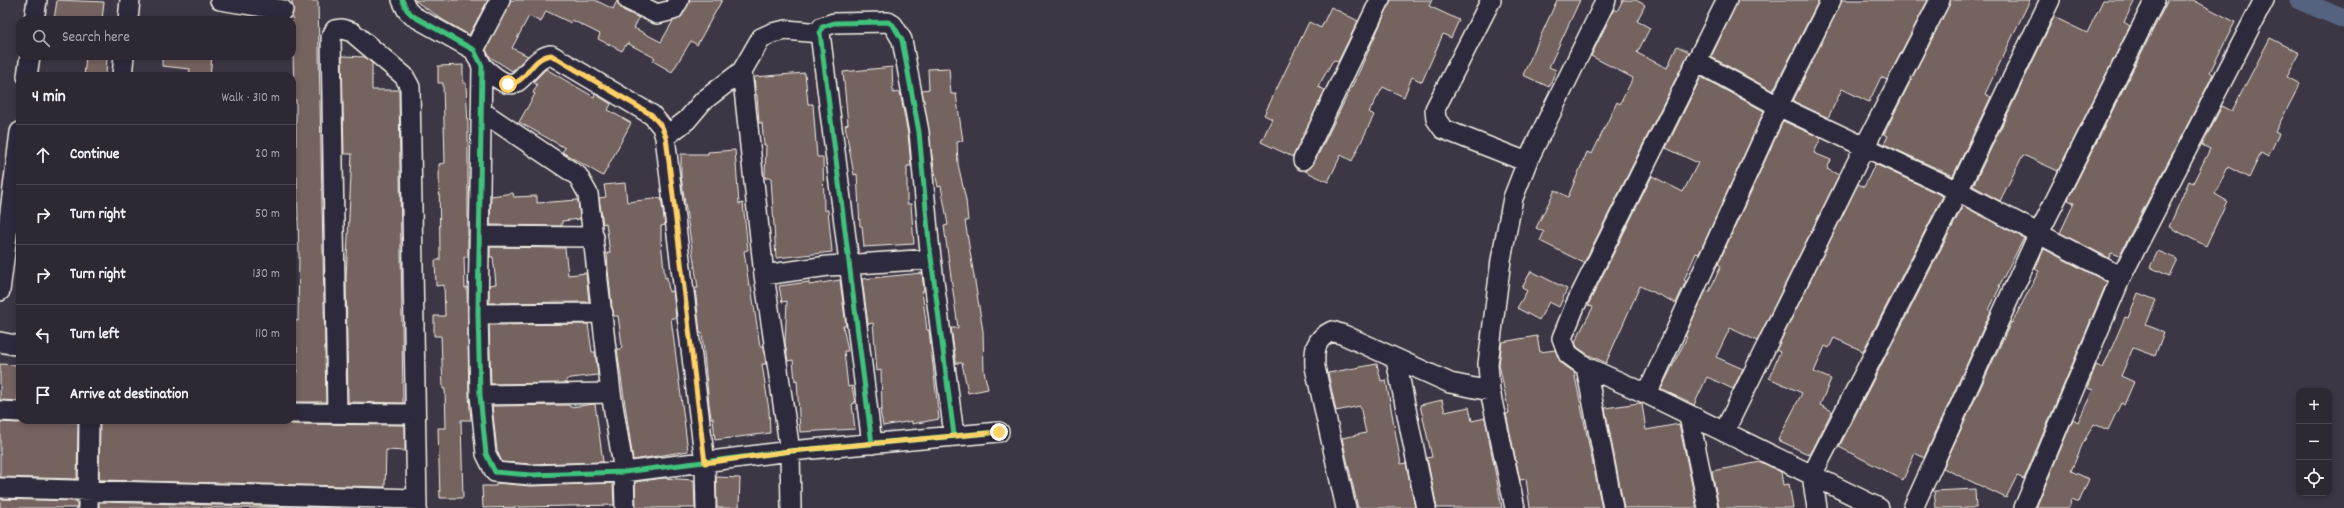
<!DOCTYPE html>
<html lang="en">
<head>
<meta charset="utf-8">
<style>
	body { margin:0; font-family:Dekko,sans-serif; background:#36303b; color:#f1f3f6 }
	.controls { position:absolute; right:12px; bottom:12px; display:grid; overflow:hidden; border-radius:8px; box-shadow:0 2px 6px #0003 }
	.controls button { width:36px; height:36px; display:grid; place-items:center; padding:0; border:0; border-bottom:1px solid #49444e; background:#2e2833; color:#f1f3f6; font:20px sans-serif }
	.stop { position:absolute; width:12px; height:12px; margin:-9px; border:3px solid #ffd166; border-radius:50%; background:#fff }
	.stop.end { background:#ffd166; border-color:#fff; box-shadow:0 1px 4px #0008 }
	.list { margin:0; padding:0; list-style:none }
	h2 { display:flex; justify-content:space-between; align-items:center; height:52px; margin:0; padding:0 16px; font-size:17px }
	h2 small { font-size:13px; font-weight:400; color:#a7a6ac }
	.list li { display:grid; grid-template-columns:26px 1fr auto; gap:12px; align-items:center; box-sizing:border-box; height:60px; padding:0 16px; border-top:1px solid #49444e }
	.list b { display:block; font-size:15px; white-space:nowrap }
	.list em { font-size:13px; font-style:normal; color:#a7a6ac }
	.icon { flex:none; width:22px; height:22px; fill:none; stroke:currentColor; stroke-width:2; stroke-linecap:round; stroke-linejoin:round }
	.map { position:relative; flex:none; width:2344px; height:508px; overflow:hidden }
	.search { position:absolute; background:#2e2833; box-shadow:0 2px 6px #0003; left:16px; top:16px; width:280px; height:44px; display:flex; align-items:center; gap:10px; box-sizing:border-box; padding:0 14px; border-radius:12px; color:#a7a6ac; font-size:15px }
	.panel { position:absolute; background:#2e2833; box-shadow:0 2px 6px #0003; left:16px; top:72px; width:280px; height:352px; border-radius:12px }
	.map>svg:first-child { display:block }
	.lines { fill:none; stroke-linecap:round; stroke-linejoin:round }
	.canal { stroke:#576480; stroke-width:19 }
	.building { fill:#746461; stroke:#f4f1e8 }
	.minor-casing { stroke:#f4f1e8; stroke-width:22 }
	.minor { stroke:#2f2a3d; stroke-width:19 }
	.cycleway-casing { stroke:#2f2a3d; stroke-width:8 }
	.cycleway { stroke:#40c37c; stroke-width:5 }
	.route { stroke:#ffd166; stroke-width:5 }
</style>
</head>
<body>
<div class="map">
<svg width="2344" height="508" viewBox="0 0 2344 508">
	<rect width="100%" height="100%" fill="#3d3644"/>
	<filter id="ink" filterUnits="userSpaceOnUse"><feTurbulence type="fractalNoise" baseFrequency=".025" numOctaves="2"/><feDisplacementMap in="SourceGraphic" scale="8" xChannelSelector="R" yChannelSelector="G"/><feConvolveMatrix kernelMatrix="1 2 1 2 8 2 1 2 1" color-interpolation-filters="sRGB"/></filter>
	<g filter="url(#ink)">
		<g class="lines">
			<path class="canal" d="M 2299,0 L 2344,19"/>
		</g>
		<path class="building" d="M 57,0 L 104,2 L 102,20 L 54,20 Z
			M 292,0 L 318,1 L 326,402 L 292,402 L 292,373 L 297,373 L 297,347 L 292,346 L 292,320 L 298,321 L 299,257 L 297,177 L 292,176 L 292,146 L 296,146 L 296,100 L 294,100 Z
			M 414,0 L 488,0 L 469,35 L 443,20 Z
			M 511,0 L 595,0 L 613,9 L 617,1 L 623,10 L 639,18 L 634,28 L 661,42 L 673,21 L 682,16 L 690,0 L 722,0 L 697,45 L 691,41 L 672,72 L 653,61 L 655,58 L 627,43 L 622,51 L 598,39 L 600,34 L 572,20 L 571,23 L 546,11 L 541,22 L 529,16 L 512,48 L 528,56 L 512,71 L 490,57 L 486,50 Z
			M 1391,0 L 1432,0 L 1429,6 L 1459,20 L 1451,38 L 1443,34 L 1422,82 L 1412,77 L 1404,97 L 1383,87 L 1369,112 L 1374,115 L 1352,161 L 1341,155 L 1328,182 L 1305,171 L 1313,165 L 1359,72 Z
			M 1557,0 L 1580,0 L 1549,67 L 1556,70 L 1549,87 L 1523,75 Z
			M 1623,0 L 1636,0 L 1645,5 L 1637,21 L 1650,28 L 1637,53 L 1667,68 L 1677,46 L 1689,52 L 1584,263 L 1540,241 L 1544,232 L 1536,228 L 1555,190 L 1568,197 L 1587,152 L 1592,154 L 1617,102 L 1620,104 L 1633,78 L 1591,56 L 1614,9 L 1617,11 Z
			M 1738,0 L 1819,0 L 1773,91 L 1711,57 Z
			M 1842,0 L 1928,0 L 1887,80 L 1881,77 L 1869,102 L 1842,89 L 1828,118 L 1793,101 Z
			M 1951,0 L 2030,0 L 1985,94 L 1991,97 L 1953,176 L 1884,144 L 1888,136 L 1884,134 Z
			M 2103,0 L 2135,0 L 2124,22 L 2130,26 L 2058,171 L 2023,155 L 2000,201 L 1973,186 L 2054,17 L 2087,33 Z
			M 2168,0 L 2193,0 L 2235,22 L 2210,72 L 2213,74 L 2204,93 L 2119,256 L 2111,253 L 2109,258 L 2060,233 L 2074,203 L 2068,200 L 2069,197 Z
			M 1331,7 L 1358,21 L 1338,62 L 1334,60 L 1332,62 L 1318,87 L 1325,90 L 1293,157 L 1261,142 L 1272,119 L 1264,115 L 1309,22 L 1321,28 Z
			M 2270,38 L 2300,53 L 2287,77 L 2300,84 L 2275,132 L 2279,134 L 2268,157 L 2261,153 L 2249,178 L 2228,167 L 2215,194 L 2227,201 L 2206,246 L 2169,227 L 2189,181 L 2193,183 L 2210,149 L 2202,145 L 2222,106 L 2232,111 Z
			M 86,56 L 107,56 L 106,76 L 84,76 Z
			M 162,56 L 212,56 L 210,76 L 189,76 L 190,69 L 162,66 Z
			M 342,56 L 365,57 L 372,63 L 372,90 L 399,90 L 403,403 L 348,402 L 346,278 L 352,154 L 344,154 Z
			M 463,65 L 463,83 L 466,83 L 468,125 L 468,257 L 464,257 L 465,288 L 467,287 L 469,395 L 471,420 L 461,420 L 463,498 L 440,498 L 438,428 L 446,428 L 445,389 L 443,389 L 441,336 L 434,336 L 434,316 L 445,316 L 444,285 L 436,286 L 435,260 L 440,260 L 439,164 L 445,163 L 443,83 L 438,83 L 438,66 Z
			M 892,67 L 893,93 L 900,92 L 908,134 L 911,166 L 907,166 L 907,204 L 911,204 L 914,244 L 864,247 L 862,226 L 860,226 L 857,174 L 854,175 L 845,125 L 848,124 L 843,72 Z
			M 949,68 L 951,94 L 956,94 L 963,141 L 957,142 L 958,164 L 966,200 L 968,221 L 965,221 L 983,331 L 984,371 L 988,389 L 968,393 L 962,363 L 956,363 L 951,328 L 958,328 L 944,226 L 948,225 L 941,186 L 938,187 L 933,162 L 922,90 L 929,89 L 928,69 Z
			M 546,69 L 594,97 L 595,94 L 611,104 L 608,110 L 631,123 L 603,176 L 562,152 L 565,148 L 519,122 L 535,94 L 533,93 L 537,85 L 533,82 Z
			M 805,73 L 808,104 L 813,104 L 817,157 L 823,157 L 824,210 L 828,210 L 832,252 L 776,258 L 771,178 L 765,178 L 766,145 L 764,145 L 762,123 L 759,123 L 757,95 L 756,95 L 754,77 Z
			M 1701,77 L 1764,111 L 1699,254 L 1696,253 L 1684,280 L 1686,281 L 1676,303 L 1640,286 L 1606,363 L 1587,354 L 1577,347 L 1575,342 L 1593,307 L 1588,305 L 1652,176 L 1683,192 L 1698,163 L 1666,148 Z
			M 1783,121 L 1821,138 L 1814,153 L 1831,160 L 1827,169 L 1839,175 L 1757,341 L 1730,328 L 1716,357 L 1743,369 L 1733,389 L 1707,377 L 1694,405 L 1661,389 L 1687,337 L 1685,336 L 1706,290 L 1709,292 L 1721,266 L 1718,264 Z
			M 735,150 L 739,204 L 743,203 L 748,250 L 744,251 L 749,286 L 751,286 L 760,346 L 763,346 L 766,364 L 762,364 L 769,410 L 770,433 L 715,440 L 713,418 L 711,418 L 709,404 L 702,333 L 700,333 L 695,288 L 698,288 L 681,177 L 681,154 L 708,154 L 708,152 Z
			M 1875,164 L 1943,196 L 1863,351 L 1834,338 L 1829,348 L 1825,346 L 1814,372 L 1831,379 L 1820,405 L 1832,411 L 1810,455 L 1778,440 L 1802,393 L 1769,378 L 1780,352 L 1776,350 L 1858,184 L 1864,187 Z
			M 625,183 L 627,202 L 661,198 L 665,225 L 661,226 L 661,242 L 665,278 L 667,277 L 669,292 L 673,291 L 676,318 L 671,318 L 688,451 L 633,460 L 617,349 L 621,349 L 622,345 L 618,316 L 613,316 L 608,270 L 607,253 L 610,253 L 606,223 L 603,224 L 599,198 L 606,197 L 604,185 Z
			M 513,193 L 514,197 L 537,196 L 537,203 L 578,200 L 580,219 L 562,221 L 562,226 L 490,225 L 491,196 Z
			M 1963,206 L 2024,238 L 1999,286 L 2000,287 L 1989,310 L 1991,311 L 1924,458 L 1915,453 L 1903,480 L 1839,447 Z
			M 490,247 L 565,248 L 568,275 L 586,273 L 589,302 L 489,303 L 489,285 L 496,284 L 493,257 L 490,257 Z
			M 2044,249 L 2107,282 L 2024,479 L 2017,476 L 2006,498 L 1943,468 L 2011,322 L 2012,323 L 2039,271 L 2035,269 Z
			M 2158,251 L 2177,259 L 2169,276 L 2150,267 Z
			M 1531,271 L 1567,289 L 1559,307 L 1549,302 L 1539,320 L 1517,308 L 1527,291 L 1522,288 Z
			M 922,273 L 924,291 L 922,291 L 927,330 L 929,330 L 939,419 L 912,424 L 912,421 L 883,426 L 880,410 L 882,410 L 881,370 L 877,371 L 873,323 L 868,324 L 862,279 Z
			M 840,280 L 846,326 L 843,326 L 848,351 L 844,351 L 848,387 L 852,386 L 855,403 L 852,404 L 855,429 L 800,432 L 797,380 L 795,381 L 793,360 L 788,361 L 785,343 L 787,301 L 782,302 L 779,286 L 809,282 L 809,285 Z
			M 2138,293 L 2156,300 L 2146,325 L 2164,332 L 2155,356 L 2133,348 L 2121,376 L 2134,382 L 2124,405 L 2121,403 L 2108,430 L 2094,424 L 2083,443 L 2071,471 L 2089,479 L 2079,502 L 2072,499 L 2069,508 L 2036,508 L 2073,419 L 2078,422 L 2093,390 L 2087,388 L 2096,365 L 2103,368 L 2125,317 L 2128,318 Z
			M 588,324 L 592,352 L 595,352 L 598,375 L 571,378 L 566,380 L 567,383 L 491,384 L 489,325 Z
			M 1537,336 L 1540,352 L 1555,350 L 1561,363 L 1574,372 L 1602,508 L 1530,508 L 1526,479 L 1520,480 L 1506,414 L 1509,413 L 1499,364 L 1502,342 Z
			M 0,364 L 18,365 L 18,401 L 0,400 Z
			M 1377,364 L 1381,381 L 1386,380 L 1401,464 L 1406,463 L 1415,508 L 1358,508 L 1342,438 L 1366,433 L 1360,406 L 1336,411 L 1328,373 Z
			M 1442,400 L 1445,412 L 1469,407 L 1472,421 L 1485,418 L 1502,508 L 1437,508 L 1427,458 L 1432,457 L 1420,405 Z
			M 1639,403 L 1642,404 L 1646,430 L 1679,424 L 1697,508 L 1624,508 L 1605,408 Z
			M 595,404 L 603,462 L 531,464 L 502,462 L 497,451 L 492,406 L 569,405 L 570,407 Z
			M 27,420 L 78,422 L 77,479 L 0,477 L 0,422 L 19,423 Z
			M 100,420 L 204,422 L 204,420 L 254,422 L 254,420 L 284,420 L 292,424 L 405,425 L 405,451 L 386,450 L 385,487 L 99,480 Z
			M 1761,462 L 1781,472 L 1783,485 L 1789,484 L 1793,508 L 1719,508 L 1712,471 Z
			M 716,477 L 740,478 L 739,508 L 717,508 Z
			M 663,478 L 694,480 L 695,508 L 636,508 L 635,482 Z
			M 496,483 L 531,486 L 613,483 L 614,505 L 483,508 L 482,486 L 496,486 Z
			M 1975,489 L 1976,508 L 1936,508 L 1934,491 Z
			M 0,499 L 77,501 L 77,508 L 0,508 Z
			M 99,502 L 341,508 L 99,508 Z"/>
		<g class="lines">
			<defs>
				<path id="minor" d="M 220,0 L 283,10
					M 402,0 L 407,10 L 413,16 L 474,50 L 482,66 L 478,314 L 480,395 L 486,454 L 495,472 L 531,475 L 624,472 L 790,451 L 999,432
					M 628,0 L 657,14 L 673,10 L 679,0
					M 1491,0 L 1435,109 L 1436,119 L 1443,129 L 1527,162
					M 1727,0 L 1575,306 L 1562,338 L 1568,354 L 1586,367 L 1647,394 L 1879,508
					M 34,20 L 37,0
					M 128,20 L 130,0
					M 474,50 L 500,0
					M 1697,62 L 1778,106 L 1958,191 L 2121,277
					M 482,66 C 489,72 497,80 506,83 C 523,89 530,58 551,55 L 652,115 L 662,127 L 665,137 L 705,463 L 706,508
					M 742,71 L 764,275 L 790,451 L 791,508
					M 27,76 L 30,56
					M 122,76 L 124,56
					M 481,111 L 578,176 L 588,194 L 611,393 L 624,472 L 625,508
					M 665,137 L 687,120 L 703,101 L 742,71 L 761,38 L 772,33 L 786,30 L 820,33
					M 1303,160 L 1380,0
					M 481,236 L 594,237
					M 764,275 L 828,266 L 931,259
					M 0,291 L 20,132
					M 478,314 L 603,313
					M 0,342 L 20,346
					M 1396,360 L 1426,508
					M 1586,367 L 1613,508
					M 1647,394 L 1778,106 L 1831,0
					M 480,395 L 611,393
					M 0,411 L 20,412
					M 292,413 L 415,414
					M 337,413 L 331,38 L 335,30 L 342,29 L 352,32 L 404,76 L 410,87 L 417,508
					M 1689,416 L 1708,508
					M 1724,432 L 1865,146 L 1940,0
					M 872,444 L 820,33 L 822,27 L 834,23 L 888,22 L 893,25 L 902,40 L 919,132 L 929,242 L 954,435
					M 0,488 L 417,499
					M 88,508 L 89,420
					M 1346,508 L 1315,367 C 1314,349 1315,339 1332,331 L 1344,335 L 1450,383 L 1490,391
					M 1515,508 L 1490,391 L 1488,364 L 1501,260 L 1513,198 L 1527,162 L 1606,0
					M 1817,508 L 1812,475 L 1958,191 L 2050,0
					M 1913,508 L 2039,233 L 2155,0
					M 2024,508 L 2121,277 L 2264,0"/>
			</defs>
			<use href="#minor" class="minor-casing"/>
			<use href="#minor" class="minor"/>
			<defs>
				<path id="cycleway" d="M 402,0 L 407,10 L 413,16 L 474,50 L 482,66 L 478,314 L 480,395 L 486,454 L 495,472 L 531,475 L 624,472 L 790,451 L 999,432
					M 872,444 L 820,33 L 822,27 L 834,23 L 888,22 L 893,25 L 902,40 L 919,132 L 929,242 L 954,435"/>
			</defs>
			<use href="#cycleway" class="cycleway-casing"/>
			<use href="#cycleway" class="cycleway"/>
		</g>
	</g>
	<g class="lines" filter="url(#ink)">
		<path class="route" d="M 508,84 C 528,84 529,58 551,55 L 652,115 L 662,127 L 666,137 L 705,463 L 790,451 L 999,432"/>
	</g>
</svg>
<div class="controls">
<button>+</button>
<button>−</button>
<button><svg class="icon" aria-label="locate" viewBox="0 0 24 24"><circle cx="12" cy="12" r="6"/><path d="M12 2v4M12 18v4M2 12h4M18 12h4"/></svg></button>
</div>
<div class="stop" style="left:508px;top:84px"></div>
<div class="stop end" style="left:999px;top:432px"></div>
<div class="search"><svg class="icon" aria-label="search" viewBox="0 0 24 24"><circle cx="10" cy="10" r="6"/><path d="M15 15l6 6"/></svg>Search here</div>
<section class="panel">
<h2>4 min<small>Walk · 310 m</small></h2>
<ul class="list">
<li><svg class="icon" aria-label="ahead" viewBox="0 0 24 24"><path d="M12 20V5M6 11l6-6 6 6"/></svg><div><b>Continue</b></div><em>20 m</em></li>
<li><svg class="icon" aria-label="right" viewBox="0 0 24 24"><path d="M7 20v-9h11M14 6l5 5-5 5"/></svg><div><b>Turn right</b></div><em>50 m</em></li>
<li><svg class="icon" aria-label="right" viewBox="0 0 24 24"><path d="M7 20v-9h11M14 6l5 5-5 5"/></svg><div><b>Turn right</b></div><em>130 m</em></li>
<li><svg class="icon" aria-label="left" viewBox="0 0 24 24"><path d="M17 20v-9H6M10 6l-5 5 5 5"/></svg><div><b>Turn left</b></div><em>110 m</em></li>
<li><svg class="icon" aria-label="arrive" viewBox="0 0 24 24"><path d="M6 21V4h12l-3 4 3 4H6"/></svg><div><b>Arrive at destination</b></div></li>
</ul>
</section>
</div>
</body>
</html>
